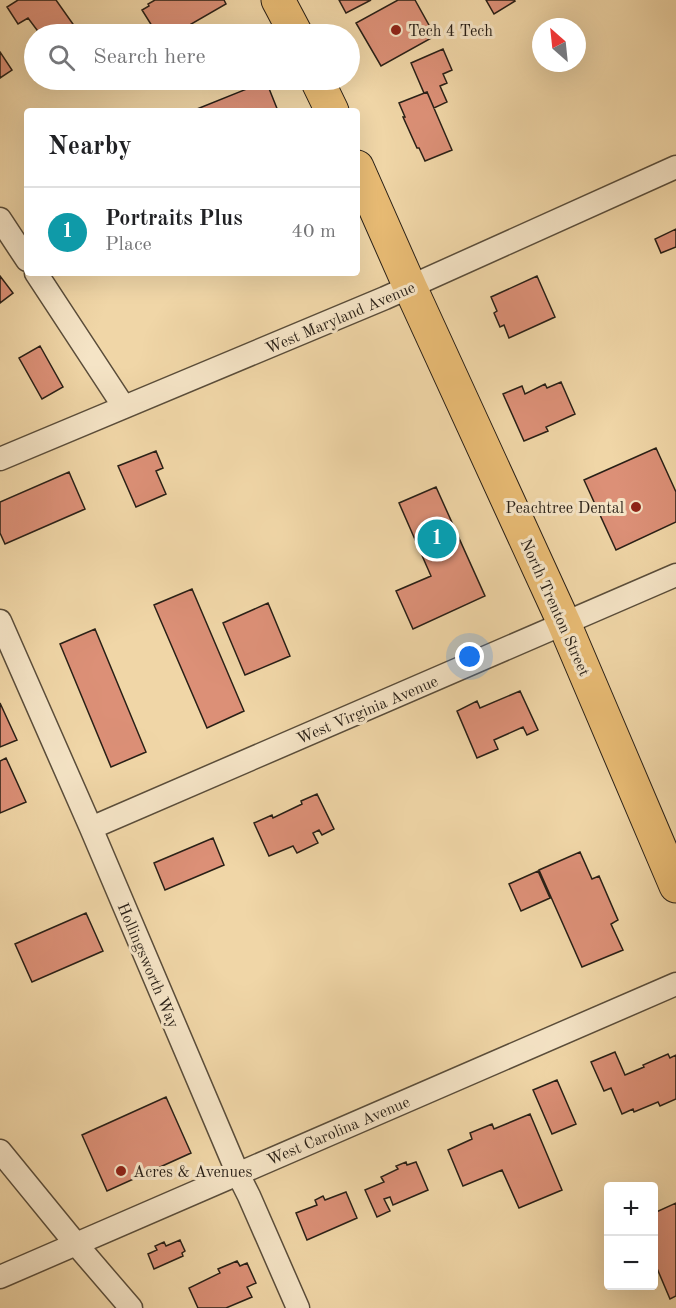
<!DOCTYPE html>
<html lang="en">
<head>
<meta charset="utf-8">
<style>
	body { margin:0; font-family:"Old Standard TT",serif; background:#f2f2f2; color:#202124 }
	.controls { position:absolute; right:18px; bottom:18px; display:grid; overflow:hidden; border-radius:6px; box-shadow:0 6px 24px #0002 }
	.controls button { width:54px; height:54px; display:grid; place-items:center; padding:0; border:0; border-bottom:2px solid #e0e0e0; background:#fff; color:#202124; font:30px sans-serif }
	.compass { position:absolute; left:532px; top:18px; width:54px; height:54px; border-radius:50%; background:#fff; box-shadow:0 6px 24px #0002; rotate:333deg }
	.you { position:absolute; left:470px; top:657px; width:21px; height:21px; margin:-15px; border:4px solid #fff; border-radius:50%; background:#1a73e8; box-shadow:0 0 0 9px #1a73e833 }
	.badge { display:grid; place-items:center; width:39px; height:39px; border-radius:50%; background:#2563eb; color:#fff; font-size:20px; font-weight:700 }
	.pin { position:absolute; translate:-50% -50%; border:3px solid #fff; box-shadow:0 2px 6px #0006 }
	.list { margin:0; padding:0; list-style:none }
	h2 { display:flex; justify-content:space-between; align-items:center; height:78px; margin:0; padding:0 24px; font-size:26px }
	h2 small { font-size:20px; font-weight:400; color:#757577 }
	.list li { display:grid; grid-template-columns:39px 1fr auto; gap:18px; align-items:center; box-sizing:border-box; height:90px; padding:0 24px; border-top:2px solid #e0e0e0 }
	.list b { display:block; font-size:22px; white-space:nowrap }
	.list p { margin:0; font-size:20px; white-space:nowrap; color:#757577 }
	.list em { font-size:20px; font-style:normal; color:#757577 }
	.icon { flex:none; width:33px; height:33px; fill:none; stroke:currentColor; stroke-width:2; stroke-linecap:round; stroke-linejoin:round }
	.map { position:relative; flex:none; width:676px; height:1308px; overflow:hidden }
	.search { position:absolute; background:#fff; box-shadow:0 6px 24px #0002; left:24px; top:24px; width:336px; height:66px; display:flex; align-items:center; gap:15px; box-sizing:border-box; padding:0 21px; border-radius:33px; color:#757577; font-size:22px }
	.panel { position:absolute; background:#fff; box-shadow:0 6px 24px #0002; left:24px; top:108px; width:336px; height:168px; border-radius:6px }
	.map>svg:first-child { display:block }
	.building { fill:#dc9077; stroke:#281f16; stroke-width:1.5 }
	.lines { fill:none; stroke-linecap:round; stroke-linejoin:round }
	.street-casing { stroke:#5a4d3a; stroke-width:25 }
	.highway-casing { stroke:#281f16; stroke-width:35 }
	.street { stroke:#f5e4c6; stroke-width:22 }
	.highway { stroke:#e8bb74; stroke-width:33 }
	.poi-dot { fill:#8f2418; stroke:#f5e4c6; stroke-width:2 }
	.labels { text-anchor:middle; stroke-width:6; stroke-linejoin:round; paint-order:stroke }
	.poi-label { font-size:16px; fill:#281f16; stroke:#f5e4c6; text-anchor:start }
	.street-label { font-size:16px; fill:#281f16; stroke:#f5e4c6 }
</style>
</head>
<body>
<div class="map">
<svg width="676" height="1308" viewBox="0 0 676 1308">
	<rect width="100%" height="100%" fill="#f0d6a7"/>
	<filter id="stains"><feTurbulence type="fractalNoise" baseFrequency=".00333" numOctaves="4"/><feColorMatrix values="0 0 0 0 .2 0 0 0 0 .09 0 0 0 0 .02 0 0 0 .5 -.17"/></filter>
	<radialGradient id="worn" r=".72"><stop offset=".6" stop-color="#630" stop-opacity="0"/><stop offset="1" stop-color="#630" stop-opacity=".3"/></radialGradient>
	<path class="building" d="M 18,0 L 56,0 L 80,34 L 40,34 L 28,18 L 18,24 L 7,7 Z
		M 155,0 L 224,0 L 226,4 L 174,34 L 157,34 L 142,10 L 149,6 L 148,4 Z
		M 339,0 L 371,0 L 346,13 Z
		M 398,0 L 415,0 L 435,36 L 381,66 L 356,23 Z
		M 486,0 L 514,0 L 515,1 L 494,14 Z
		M 443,49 L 452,70 L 443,74 L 447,83 L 440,86 L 447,102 L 434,108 L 427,92 L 424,93 L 411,63 Z
		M 0,52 L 12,70 L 0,78 Z
		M 266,81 L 278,111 L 192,111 L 259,84 Z
		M 427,92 L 452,150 L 425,161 L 419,148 L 417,148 L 403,117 L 405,117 L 399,103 Z
		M 676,229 L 676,247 L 661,253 L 655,239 Z
		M 0,276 L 13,293 L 0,303 Z
		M 537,276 L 555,317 L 509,338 L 504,325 L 500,327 L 494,313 L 497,311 L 491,297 Z
		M 40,346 L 63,387 L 42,399 L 19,358 Z
		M 561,382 L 575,414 L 546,427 L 548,431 L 524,441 L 503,394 L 522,386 L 525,394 L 545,384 L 547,388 Z
		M 656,448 L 676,492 L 676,522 L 616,550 L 584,480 Z
		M 156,451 L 163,468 L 156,471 L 166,494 L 136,507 L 118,466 Z
		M 69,472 L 85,509 L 5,544 L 0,533 L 0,502 Z
		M 436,487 L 485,596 L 413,629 L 396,591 L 431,576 L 399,503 Z
		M 192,589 L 244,711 L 207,728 L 154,605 Z
		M 268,603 L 290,656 L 245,675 L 223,623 Z
		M 95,629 L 146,752 L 111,767 L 60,644 Z
		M 520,691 L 538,730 L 527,735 L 523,727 L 494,740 L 498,749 L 477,758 L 457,711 L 477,701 L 480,708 Z
		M 0,703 L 17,740 L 0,747 Z
		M 6,758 L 26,802 L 0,813 L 0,761 Z
		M 317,794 L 334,829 L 322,835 L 319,830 L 313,833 L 318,843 L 297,853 L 293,846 L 269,856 L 254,823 L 272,815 L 273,818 L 302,804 L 301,801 Z
		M 213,838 L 224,865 L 165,890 L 154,863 Z
		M 580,852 L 592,879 L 599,876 L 618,920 L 611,924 L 623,950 L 582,967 L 539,870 Z
		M 538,871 L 550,898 L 521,911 L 509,884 Z
		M 86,913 L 103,951 L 32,982 L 15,944 Z
		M 615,1052 L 625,1075 L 644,1067 L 643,1065 L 668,1054 L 670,1058 L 676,1055 L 676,1099 L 660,1106 L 658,1102 L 634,1112 L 633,1109 L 622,1114 L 611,1088 L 604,1091 L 591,1062 Z
		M 557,1080 L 576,1124 L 552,1134 L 533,1090 Z
		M 166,1097 L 191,1153 L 107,1191 L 82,1135 Z
		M 530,1114 L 562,1190 L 519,1208 L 502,1170 L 463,1186 L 448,1150 L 472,1139 L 470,1133 L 492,1124 L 494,1129 Z
		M 406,1162 L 407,1165 L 416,1162 L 428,1190 L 393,1205 L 390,1197 L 384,1199 L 390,1211 L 377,1217 L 365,1190 L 384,1182 L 381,1177 L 398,1169 L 396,1166 Z
		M 346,1192 L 357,1218 L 307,1240 L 296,1213 L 317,1205 L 315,1200 L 323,1196 L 325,1200 Z
		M 676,1203 L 676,1296 L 670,1299 L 656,1266 L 654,1267 L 654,1213 Z
		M 180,1240 L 185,1251 L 182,1253 L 183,1256 L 154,1269 L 148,1254 L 157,1250 L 155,1246 L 164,1242 L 166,1246 Z
		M 237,1261 L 240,1266 L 247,1263 L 256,1283 L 247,1287 L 252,1297 L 226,1308 L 198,1308 L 189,1288 L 220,1273 L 218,1269 Z"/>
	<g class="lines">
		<defs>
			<path id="street" d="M 0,219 L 27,260
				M 36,273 L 124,407
				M 0,459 L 385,298 L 676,167
				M 0,621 L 91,828 L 238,1174 L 249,1196 L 298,1308
				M 91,828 L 676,575
				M 0,1151 L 76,1244 L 131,1308
				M 0,1277 L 676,984"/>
			<path id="highway" d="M 278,0 L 296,34
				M 317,80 L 332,111
				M 357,167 L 410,287 L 564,623 L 676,886"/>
		</defs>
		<use href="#street" class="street-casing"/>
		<use href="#highway" class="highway-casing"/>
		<use href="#street" class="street"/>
		<use href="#highway" class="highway"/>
	</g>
	<g class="poi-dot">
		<circle cx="396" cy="30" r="6"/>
		<circle cx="636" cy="507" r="6"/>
		<circle cx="121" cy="1171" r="6"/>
	</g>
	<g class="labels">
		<g class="poi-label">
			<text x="408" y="36">Tech 4 Tech</text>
			<text x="624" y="513" text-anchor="end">Peachtree Dental</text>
			<text x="133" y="1177">Acres &amp; Avenues</text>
		</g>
		<g class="street-label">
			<text transform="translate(340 317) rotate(-23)" y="6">West Maryland Avenue</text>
			<text transform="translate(556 607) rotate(66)" y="6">North Trenton Street</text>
			<text transform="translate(367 709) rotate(-23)" y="6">West Virginia Avenue</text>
			<text transform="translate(149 965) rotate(67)" y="6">Hollingsworth Way</text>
			<text transform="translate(338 1130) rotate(-23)" y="6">West Carolina Avenue</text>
		</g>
	</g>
	<rect width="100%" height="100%" filter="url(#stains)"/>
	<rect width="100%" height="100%" fill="url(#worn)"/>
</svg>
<div class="controls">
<button>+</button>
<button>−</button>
</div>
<svg class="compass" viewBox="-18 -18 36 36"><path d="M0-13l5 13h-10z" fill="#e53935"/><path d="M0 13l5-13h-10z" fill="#757577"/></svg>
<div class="you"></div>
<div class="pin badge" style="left:437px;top:539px;background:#0f9aa8">1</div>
<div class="search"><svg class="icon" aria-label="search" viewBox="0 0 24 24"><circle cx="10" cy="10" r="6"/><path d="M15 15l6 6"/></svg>Search here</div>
<section class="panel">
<h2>Nearby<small></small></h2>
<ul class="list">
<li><span class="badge" style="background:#0f9aa8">1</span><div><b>Portraits Plus</b><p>Place</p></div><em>40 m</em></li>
</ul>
</section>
</div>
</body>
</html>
